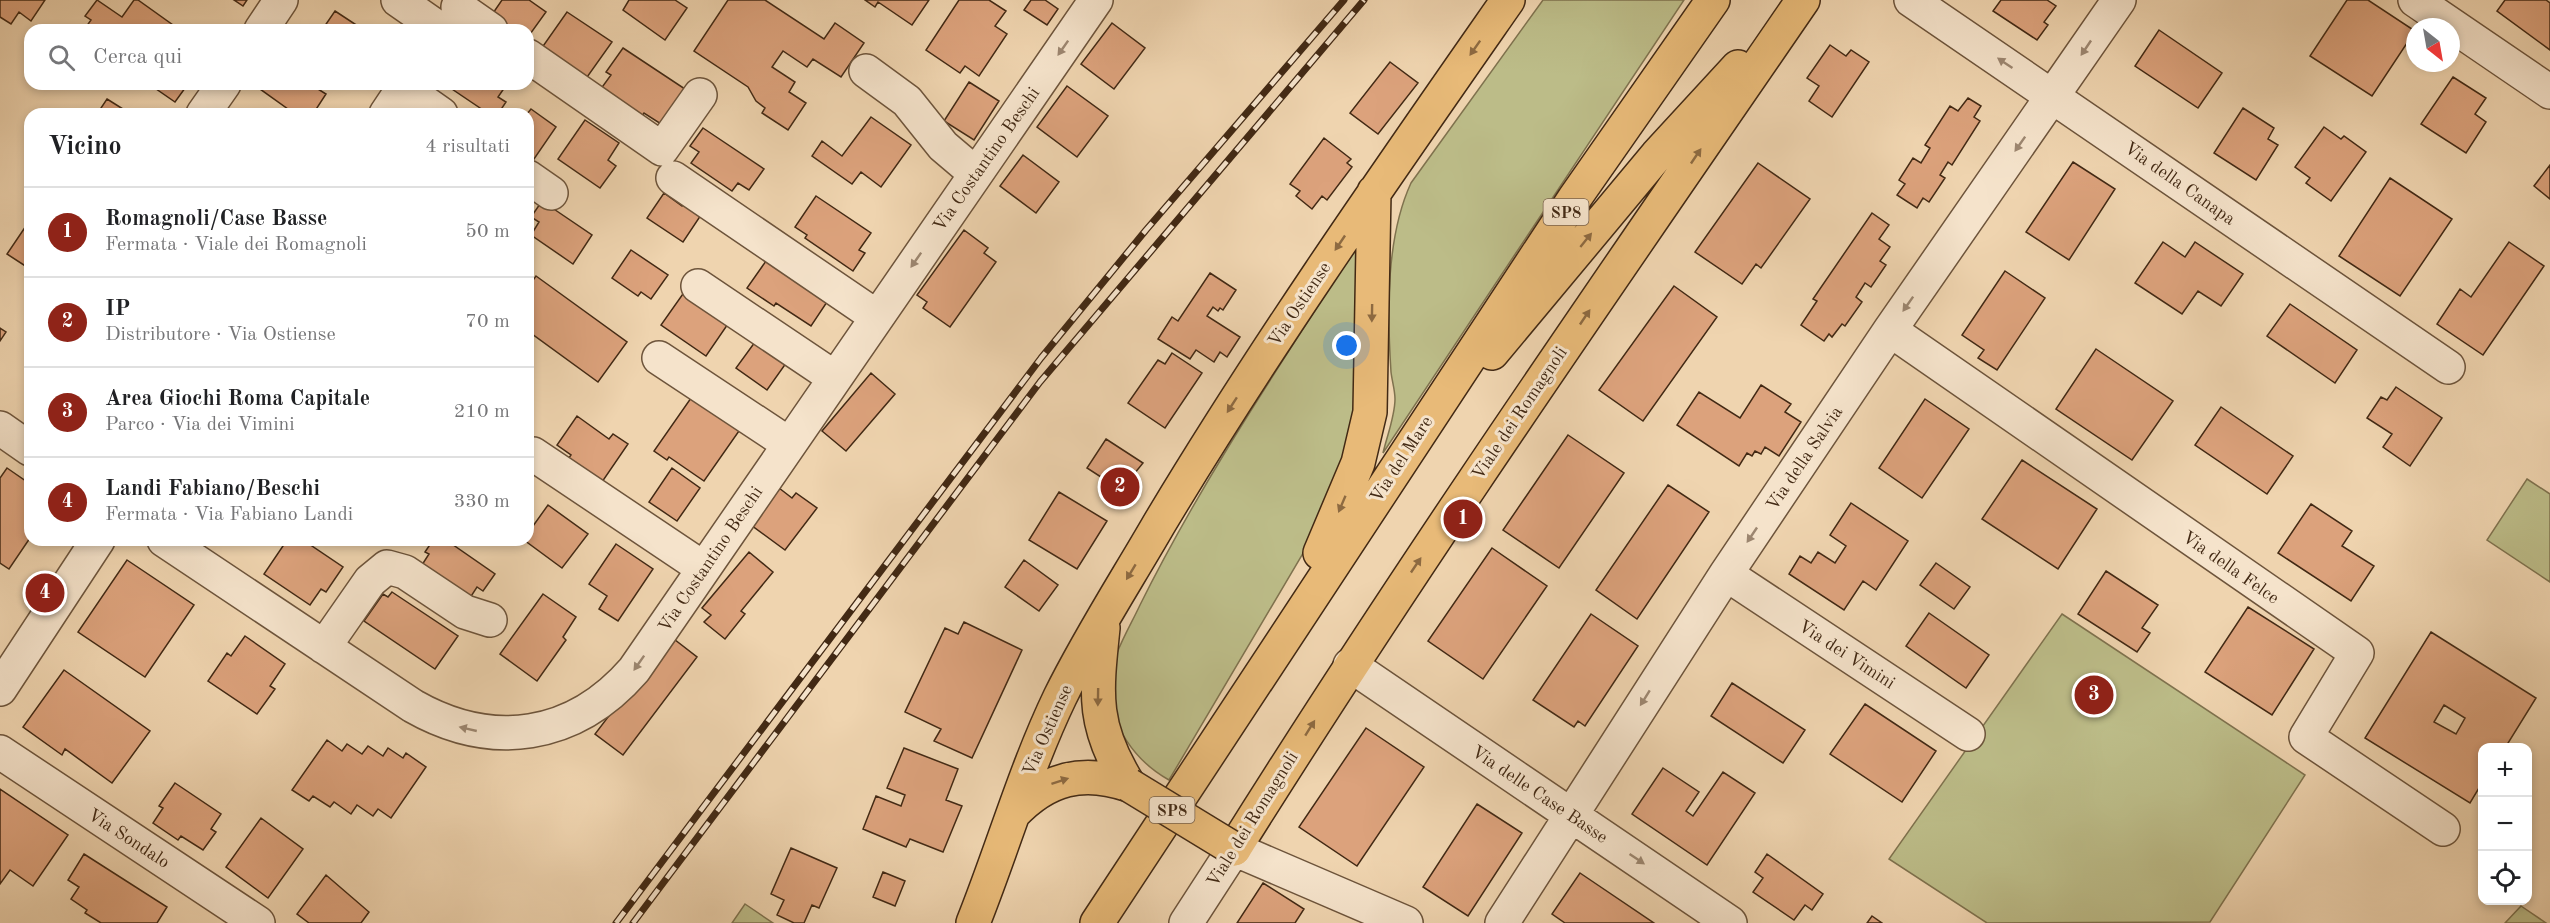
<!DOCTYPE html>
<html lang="it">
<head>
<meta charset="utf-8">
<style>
	body { margin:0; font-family:"Old Standard TT",serif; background:#f2f2f2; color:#202124 }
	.controls { position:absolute; right:18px; bottom:18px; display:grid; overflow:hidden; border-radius:12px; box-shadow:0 3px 9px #0003 }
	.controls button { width:54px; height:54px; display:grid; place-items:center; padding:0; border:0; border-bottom:2px solid #e0e0e0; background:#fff; color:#202124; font:30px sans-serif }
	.compass { position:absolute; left:2406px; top:18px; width:54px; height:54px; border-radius:50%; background:#fff; box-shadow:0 3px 9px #0003; rotate:149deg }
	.you { position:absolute; left:1347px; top:346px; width:21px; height:21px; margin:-15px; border:4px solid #fff; border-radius:50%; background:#1a73e8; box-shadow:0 0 0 9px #1a73e833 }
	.badge { display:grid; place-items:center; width:39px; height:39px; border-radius:50%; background:#8f2418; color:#fff; font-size:20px; font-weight:700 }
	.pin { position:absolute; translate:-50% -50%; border:3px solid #fff; box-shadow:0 2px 6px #0006 }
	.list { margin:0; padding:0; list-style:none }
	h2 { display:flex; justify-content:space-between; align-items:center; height:78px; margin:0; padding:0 24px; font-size:26px }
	h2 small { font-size:20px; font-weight:400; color:#757577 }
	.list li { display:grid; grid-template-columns:39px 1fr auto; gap:18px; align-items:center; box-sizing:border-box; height:90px; padding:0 24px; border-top:2px solid #e0e0e0 }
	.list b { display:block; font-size:22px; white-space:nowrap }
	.list p { margin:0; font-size:20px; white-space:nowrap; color:#757577 }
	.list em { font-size:20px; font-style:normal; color:#757577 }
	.icon { flex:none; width:33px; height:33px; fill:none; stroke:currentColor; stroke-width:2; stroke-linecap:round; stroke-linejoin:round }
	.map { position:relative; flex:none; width:2550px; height:923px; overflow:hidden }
	.search { position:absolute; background:#fff; box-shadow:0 3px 9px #0003; left:24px; top:24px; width:510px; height:66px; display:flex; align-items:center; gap:15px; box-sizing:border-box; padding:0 21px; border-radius:18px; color:#757577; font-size:22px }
	.panel { position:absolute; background:#fff; box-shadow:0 3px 9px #0003; left:24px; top:108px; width:510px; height:438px; border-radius:18px }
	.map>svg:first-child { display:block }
	.green { fill:#bcbc88; stroke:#7f724e; stroke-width:1.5 }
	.building { fill:#dca27c; stroke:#422914; stroke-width:1.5; fill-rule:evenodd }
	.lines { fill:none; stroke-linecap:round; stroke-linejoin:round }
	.minor-casing { stroke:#6d543b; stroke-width:36 }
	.major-casing { stroke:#422914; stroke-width:36 }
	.minor { stroke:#f5e3cb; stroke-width:33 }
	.major { stroke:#e8ba78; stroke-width:33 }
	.rail-casing { stroke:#422914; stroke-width:7 }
	.rail { stroke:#f5e3cb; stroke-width:4.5; stroke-dasharray:14; stroke-linecap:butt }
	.major-bridge-casing { stroke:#422914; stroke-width:36; stroke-linecap:butt }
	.major-bridge { stroke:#e8ba78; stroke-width:33 }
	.oneway { fill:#9c8670 }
	.oneway2 { fill:#8d6a41 }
	.labels { text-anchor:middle; stroke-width:6; stroke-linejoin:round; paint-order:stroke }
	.shield { fill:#f5e3cb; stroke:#78614b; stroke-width:1.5 }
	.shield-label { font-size:16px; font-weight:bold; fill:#422914 }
	.street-label { font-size:18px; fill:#422914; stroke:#f5e3cb }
</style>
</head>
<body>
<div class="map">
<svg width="2550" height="923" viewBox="0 0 2550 923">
	<rect width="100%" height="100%" fill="#efd4af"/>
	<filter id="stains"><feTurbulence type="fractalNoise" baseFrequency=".00333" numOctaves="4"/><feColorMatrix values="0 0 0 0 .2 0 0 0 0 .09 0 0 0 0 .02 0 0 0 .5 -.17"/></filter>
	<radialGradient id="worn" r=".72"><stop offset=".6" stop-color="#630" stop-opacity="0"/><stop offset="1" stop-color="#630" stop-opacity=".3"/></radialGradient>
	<path class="green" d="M 1543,0 L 1684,0 L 1383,453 C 1387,436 1395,416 1395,399 C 1395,390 1392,381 1391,372 C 1387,312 1386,237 1411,183 Z
		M 1358,244 L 1359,426 L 1318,528 L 1169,780 C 1135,761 1109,725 1110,685 C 1110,658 1129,629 1140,605 C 1202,480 1282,362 1358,244 Z
		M 2527,479 L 2550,494 L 2550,582 L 2487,540 Z
		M 2062,614 L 2305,775 L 2210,922 L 1987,923 L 1889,859 Z
		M 745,904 L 773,923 L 732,923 Z
		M 2521,906 L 2546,923 L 2505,923 Z"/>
	<path class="building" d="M 0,0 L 45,0 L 31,21 L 19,12 L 11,24 L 0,17 Z
		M 97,0 L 122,17 L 134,0 L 138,0 L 180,30 L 84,30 L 91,20 L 85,16 Z
		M 234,0 L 247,0 L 243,6 Z
		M 502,0 L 529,0 L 546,12 L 528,37 L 528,30 L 511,30 L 491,16 Z
		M 629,0 L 675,0 L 687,8 L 665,40 L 623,10 Z
		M 728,0 L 765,0 L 824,39 L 835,23 L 864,43 L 841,77 L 813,59 L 807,67 L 783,51 L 772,67 L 795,82 L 789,92 L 806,103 L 788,130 L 762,113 L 765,108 L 756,101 L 748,87 L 694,51 Z
		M 865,0 L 929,0 L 912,25 L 878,2 L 875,7 Z
		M 959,0 L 989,0 L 1006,11 L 995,26 L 1007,34 L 979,76 L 965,66 L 960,73 L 926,50 Z
		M 1031,0 L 1045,0 L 1058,9 L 1047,25 L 1024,10 Z
		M 2001,0 L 2047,0 L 2056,6 L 2044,22 L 2048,25 L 2037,40 L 1993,11 Z
		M 2347,0 L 2368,0 L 2415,31 L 2372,96 L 2310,56 Z
		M 2505,0 L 2546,0 L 2550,3 L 2550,50 L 2497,11 Z
		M 335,11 L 364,30 L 322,30 Z
		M 567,12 L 612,42 L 585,80 L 541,49 Z
		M 1112,23 L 1145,48 L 1114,89 L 1081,64 Z
		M 2159,30 L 2222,73 L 2198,108 L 2135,66 Z
		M 1830,45 L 1846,56 L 1851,50 L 1869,62 L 1832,117 L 1809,101 L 1819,86 L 1807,78 Z
		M 623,48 L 685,89 L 661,124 L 644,113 L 641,118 L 600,90 L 611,75 L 606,72 Z
		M 1390,62 L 1418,83 L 1378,134 L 1350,113 Z
		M 2453,77 L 2486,98 L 2475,114 L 2486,122 L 2466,153 L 2421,124 Z
		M 969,82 L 999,101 L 974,140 L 944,121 Z
		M 149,84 L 188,84 L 175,102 Z
		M 253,84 L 310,84 L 326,94 L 313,114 L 295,114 Z
		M 507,84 L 498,97 L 506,102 L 498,114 L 489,114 L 446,85 Z
		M 1067,86 L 1108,116 L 1077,157 L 1037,127 Z
		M 1968,98 L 1981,106 L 1974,117 L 1980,121 L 1952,165 L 1948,162 L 1940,175 L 1945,178 L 1929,202 L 1923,198 L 1917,208 L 1897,195 L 1905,184 L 1899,180 L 1913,158 L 1921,163 L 1930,148 L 1925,145 L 1950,106 L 1958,111 Z
		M 107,99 L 131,114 L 97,114 Z
		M 2243,108 L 2274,128 L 2268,139 L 2278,145 L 2256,180 L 2214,153 Z
		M 531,109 L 556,127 L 534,159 L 528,155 L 527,114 Z
		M 871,117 L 911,145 L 881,187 L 861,172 L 852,184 L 812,156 L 822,141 L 842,156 Z
		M 585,120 L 619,143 L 608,160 L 616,166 L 600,188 L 558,159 Z
		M 2324,127 L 2341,139 L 2344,136 L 2366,152 L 2331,201 L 2306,183 L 2310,178 L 2295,167 Z
		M 703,128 L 764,169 L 749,190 L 738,183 L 732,191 L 691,163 L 699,152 L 690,146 Z
		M 1324,138 L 1351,159 L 1347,163 L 1352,167 L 1327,200 L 1322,196 L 1312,209 L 1296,196 L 1300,191 L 1290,184 Z
		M 1023,155 L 1059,182 L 1036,213 L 1000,186 Z
		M 2073,162 L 2115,189 L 2069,260 L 2026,232 Z
		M 1758,163 L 1810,199 L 1761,268 L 1756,264 L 1742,284 L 1695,252 Z
		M 2550,165 L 2550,199 L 2534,186 Z
		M 2390,178 L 2452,219 L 2400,296 L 2339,256 Z
		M 664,193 L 682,206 L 686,201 L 703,212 L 683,242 L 647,218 Z
		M 816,196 L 871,233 L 859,250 L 865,253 L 853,271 L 805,238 L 807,235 L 795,227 Z
		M 542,201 L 592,235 L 573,264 L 531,235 L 539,222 L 531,217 Z
		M 1872,213 L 1889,225 L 1879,239 L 1890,247 L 1880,261 L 1886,265 L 1871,287 L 1865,283 L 1856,297 L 1862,302 L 1845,326 L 1842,324 L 1832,337 L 1829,334 L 1824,341 L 1801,325 L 1817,301 L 1813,299 Z
		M 30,220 L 30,269 L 7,254 Z
		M 964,230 L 988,248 L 984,253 L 996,262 L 950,327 L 923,308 L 927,302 L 917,295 Z
		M 2163,242 L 2185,257 L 2195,242 L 2243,274 L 2221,306 L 2198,291 L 2182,314 L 2135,283 Z
		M 2509,242 L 2544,266 L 2483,355 L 2437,324 L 2460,289 L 2471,297 Z
		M 631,250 L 668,275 L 651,299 L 641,292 L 638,296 L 612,278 Z
		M 766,261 L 827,302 L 811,326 L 776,303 L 774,306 L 747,288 Z
		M 2005,271 L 2045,298 L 1997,370 L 1978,358 L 1984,350 L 1962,335 Z
		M 1210,273 L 1236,290 L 1223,310 L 1220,308 L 1218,311 L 1213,307 L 1207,316 L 1240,337 L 1227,357 L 1220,352 L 1214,362 L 1196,350 L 1190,359 L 1158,339 L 1172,317 L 1178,321 Z
		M 536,276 L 627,342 L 598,382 L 528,331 L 528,287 Z
		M 1674,286 L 1717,317 L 1643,421 L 1599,390 Z
		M 685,291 L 730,321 L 706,356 L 661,325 Z
		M 2290,304 L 2357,350 L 2335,383 L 2267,336 Z
		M 0,328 L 6,332 L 0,341 Z
		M 763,331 L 794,352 L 767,390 L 736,368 Z
		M 2096,349 L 2173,401 L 2132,460 L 2056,409 Z
		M 1172,353 L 1202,373 L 1165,428 L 1128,403 L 1158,360 L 1165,364 Z
		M 871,373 L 895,394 L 846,451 L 822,431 Z
		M 1761,385 L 1791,404 L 1785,412 L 1801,422 L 1779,456 L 1765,447 L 1761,454 L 1755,451 L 1752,456 L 1747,453 L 1739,466 L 1677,425 L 1699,392 L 1740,418 Z
		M 2396,387 L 2442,418 L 2410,466 L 2383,447 L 2392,434 L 2367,418 L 2381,397 L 2387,400 Z
		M 698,388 L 746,421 L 704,481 L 669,457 L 667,460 L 654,451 Z
		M 1925,399 L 1969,429 L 1922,498 L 1879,468 Z
		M 2221,407 L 2293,456 L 2267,494 L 2195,445 Z
		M 577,416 L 609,439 L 613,434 L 628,444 L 602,482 L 568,459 L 571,455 L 557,445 Z
		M 1568,435 L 1624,473 L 1559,568 L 1503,530 Z
		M 1106,439 L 1143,463 L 1121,490 L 1087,468 Z
		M 2022,460 L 2097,509 L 2058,569 L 1982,519 Z
		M 7,468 L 30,484 L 30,538 L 9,569 L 0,563 L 0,478 Z
		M 672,468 L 700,488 L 677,521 L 649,502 Z
		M 1668,485 L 1709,512 L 1637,619 L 1596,590 Z
		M 779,488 L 792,498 L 796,493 L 817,508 L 785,550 L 751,525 Z
		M 1059,492 L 1107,521 L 1077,569 L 1029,540 Z
		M 1851,503 L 1908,541 L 1876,590 L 1863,581 L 1844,610 L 1789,574 L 1800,556 L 1811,563 L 1818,552 L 1835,563 L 1846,546 L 1830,535 Z
		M 2311,504 L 2352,531 L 2342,546 L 2374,566 L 2351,601 L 2278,553 Z
		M 548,505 L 588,534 L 562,568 L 524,540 L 528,540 L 528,533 Z
		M 287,540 L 303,540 L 343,567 L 326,592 L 321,589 L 310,605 L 264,574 Z
		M 433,540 L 446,540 L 495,574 L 483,591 L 477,587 L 468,601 L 420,568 L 429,554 L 425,552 Z
		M 616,544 L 653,569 L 618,621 L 599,609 L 607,596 L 589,584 Z
		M 1492,548 L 1547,586 L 1483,679 L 1428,641 Z
		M 749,552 L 773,572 L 741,611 L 745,614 L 725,639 L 704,622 L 711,615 L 702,608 Z
		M 127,560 L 194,605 L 145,677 L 78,632 Z
		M 1024,560 L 1058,585 L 1039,611 L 1005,587 Z
		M 1936,563 L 1970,587 L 1954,609 L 1920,585 Z
		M 2106,571 L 2158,605 L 2142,628 L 2150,633 L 2137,652 L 2078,614 Z
		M 392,592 L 458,636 L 435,669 L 364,621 L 383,594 L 388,597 Z
		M 543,594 L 576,617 L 563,637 L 566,640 L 537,681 L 500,654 Z
		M 2248,607 L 2314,649 L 2272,715 L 2205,672 Z
		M 1929,613 L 1989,655 L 1966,688 L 1906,646 Z
		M 1591,614 L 1638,646 L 1585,726 L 1578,721 L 1574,727 L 1533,700 Z
		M 964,622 L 1022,650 L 972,758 L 934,741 L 941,729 L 905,712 L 945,628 L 958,634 Z
		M 2431,632 L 2536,698 L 2505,748 L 2482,748 L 2482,783 L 2470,803 L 2365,738 ZM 2444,705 L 2465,718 L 2456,734 L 2434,722 Z
		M 245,636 L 285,664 L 270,686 L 275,689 L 257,714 L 208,681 L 227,653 L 231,656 Z
		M 670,636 L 697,657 L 623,755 L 595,734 Z
		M 64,670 L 150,731 L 112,783 L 65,749 L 62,755 L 23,727 Z
		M 1732,683 L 1805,730 L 1783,763 L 1711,716 Z
		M 1865,704 L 1936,751 L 1902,802 L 1830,754 Z
		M 1366,728 L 1424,767 L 1357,866 L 1299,827 Z
		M 327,740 L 342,751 L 347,744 L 362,754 L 368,746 L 383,756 L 388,748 L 403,758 L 406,753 L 426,767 L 391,818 L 378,809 L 373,816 L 357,805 L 351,814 L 334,802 L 330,807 L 313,796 L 309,801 L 292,790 Z
		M 904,748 L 958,769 L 946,800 L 962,806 L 943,852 L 910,839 L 906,847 L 863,829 L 876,796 L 901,806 L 905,795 L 887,788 Z
		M 1663,768 L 1699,792 L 1686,811 L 1693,816 L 1723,772 L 1755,793 L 1707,865 L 1632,814 Z
		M 175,783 L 221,814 L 211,829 L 216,832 L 203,850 L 181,836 L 178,840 L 153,823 L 163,808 L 159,806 Z
		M 0,789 L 68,835 L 33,886 L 10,870 L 0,884 Z
		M 1477,804 L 1522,833 L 1468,916 L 1423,887 Z
		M 261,818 L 303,849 L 268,898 L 226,867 Z
		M 791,848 L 837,868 L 819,908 L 812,905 L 804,923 L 794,923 L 777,915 L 784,900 L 771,894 Z
		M 84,854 L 167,907 L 157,923 L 101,923 L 85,913 L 87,910 L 71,899 L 79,887 L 68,880 Z
		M 1767,854 L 1823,894 L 1812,910 L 1805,905 L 1794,920 L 1753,892 L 1763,878 L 1755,872 Z
		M 883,872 L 905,881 L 895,906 L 873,897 Z
		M 1580,873 L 1654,923 L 1565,923 L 1552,914 Z
		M 326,875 L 369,912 L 361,923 L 309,923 L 297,914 Z
		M 1263,883 L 1304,909 L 1295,923 L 1237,923 Z
		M 1872,916 L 1882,923 L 1867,923 Z"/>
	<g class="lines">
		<defs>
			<path id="minor" d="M 398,0 L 441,30
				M 1911,0 L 2448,367
				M 2415,0 L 2550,92
				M 458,7 L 491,30
				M 261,30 L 281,0
				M 528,56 L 662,149 L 700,95
				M 866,71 L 907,101 L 943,146 L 976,174
				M 404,88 L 441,114
				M 203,114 L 224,84
				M 386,114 L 406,84
				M 528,177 L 551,193
				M 673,178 L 877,317
				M 698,286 L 835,378
				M 1890,330 L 2357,653 L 2306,737 L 2443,829
				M 659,358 L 789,444
				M 0,428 L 30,449
				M 533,454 L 703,568
				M 164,540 L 413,706 C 492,751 574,739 634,670 L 1096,0
				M 1726,574 L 1968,734
				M 324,647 L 370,581 L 387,567 L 405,572 L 465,612 L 490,620
				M 1350,665 L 1730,923
				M 0,689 L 98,540
				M 0,752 L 258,923
				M 1186,923 L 1234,849 L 1406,923
				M 1502,923 L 1726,574 L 1890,330 L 2119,0"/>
			<path id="major" d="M 1492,353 L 1657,155 L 1738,67
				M 1320,553 L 1358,463 L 1370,412 L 1374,192
				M 1103,628 C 1096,695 1092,726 1129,785
				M 1013,814 C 1047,778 1083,769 1129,785
				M 1234,849 C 1415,560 1610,281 1803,0
				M 973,923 C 1003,848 1025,770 1060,697 C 1089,638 1126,581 1159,524 C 1267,344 1388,172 1508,0
				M 1097,923 L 1574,199 L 1713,0"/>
		</defs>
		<use href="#minor" class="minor-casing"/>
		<use href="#major" class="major-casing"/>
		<use href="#minor" class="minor"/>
		<use href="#major" class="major"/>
		<defs>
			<path id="rail" d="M 616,923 L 1041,358 L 1146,230 L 1344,0
				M 633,923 L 1040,382 L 1364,0"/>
		</defs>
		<use href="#rail" class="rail-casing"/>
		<use href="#rail" class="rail"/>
		<defs>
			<path id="major-bridge" d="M 1129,785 L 1234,849"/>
		</defs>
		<use href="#major-bridge" class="major-bridge-casing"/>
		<use href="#major-bridge" class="major-bridge"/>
	</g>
	<defs><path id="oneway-solid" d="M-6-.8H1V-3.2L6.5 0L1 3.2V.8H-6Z" transform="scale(1.5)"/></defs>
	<g class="oneway">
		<use href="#oneway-solid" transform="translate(1063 48) rotate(125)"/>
		<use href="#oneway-solid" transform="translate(2086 48) rotate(124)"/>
		<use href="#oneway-solid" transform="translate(2005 63) rotate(-146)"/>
		<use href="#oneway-solid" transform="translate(2020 144) rotate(125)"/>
		<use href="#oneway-solid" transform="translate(916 260) rotate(125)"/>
		<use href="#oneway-solid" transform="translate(1908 304) rotate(125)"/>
		<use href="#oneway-solid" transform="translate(1752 535) rotate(124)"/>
		<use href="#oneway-solid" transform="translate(639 663) rotate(125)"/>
		<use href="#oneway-solid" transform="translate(1645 698) rotate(122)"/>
		<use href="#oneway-solid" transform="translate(468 729) rotate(-167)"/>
		<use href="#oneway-solid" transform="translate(1637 859) rotate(34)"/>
	</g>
	<g class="oneway2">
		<use href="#oneway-solid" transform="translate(1475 48) rotate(125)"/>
		<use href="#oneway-solid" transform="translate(1696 156) rotate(-56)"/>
		<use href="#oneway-solid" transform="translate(1586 240) rotate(-51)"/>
		<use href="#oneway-solid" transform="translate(1340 243) rotate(124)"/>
		<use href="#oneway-solid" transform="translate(1372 313) rotate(91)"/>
		<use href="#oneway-solid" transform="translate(1585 317) rotate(-56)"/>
		<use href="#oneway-solid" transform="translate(1232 405) rotate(123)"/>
		<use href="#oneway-solid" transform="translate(1342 504) rotate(113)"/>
		<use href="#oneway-solid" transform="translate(1416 565) rotate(-56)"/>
		<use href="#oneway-solid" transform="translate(1131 572) rotate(121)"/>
		<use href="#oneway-solid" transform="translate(1098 697) rotate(91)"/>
		<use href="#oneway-solid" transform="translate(1310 728) rotate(-58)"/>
		<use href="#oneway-solid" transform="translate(1060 781) rotate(-18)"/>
	</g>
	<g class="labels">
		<g class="shield">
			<rect x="1543.5" y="199" width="45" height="26" rx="4.5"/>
			<rect x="1149.5" y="797" width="45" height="26" rx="4.5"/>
		</g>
		<g class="shield-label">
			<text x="1566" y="218">SP8</text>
			<text x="1172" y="816">SP8</text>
		</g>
		<g class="street-label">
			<text transform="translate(986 159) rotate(-55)" y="6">Via Costantino Beschi</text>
			<text transform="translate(2180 183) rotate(35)" y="6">Via della Canapa</text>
			<text transform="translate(1299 304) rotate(-56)" y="6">Via Ostiense</text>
			<text transform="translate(1519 413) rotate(-56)" y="6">Viale dei Romagnoli</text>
			<text transform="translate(1804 458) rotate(-56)" y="6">Via della Salvia</text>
			<text transform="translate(1401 459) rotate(-57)" y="6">Via del Mare</text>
			<text transform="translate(710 559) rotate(-56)" y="6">Via Costantino Beschi</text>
			<text transform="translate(2231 567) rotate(35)" y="6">Via della Felce</text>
			<text transform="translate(1847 654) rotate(33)" y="6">Via dei Vimini</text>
			<text transform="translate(1047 730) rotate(-66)" y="6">Via Ostiense</text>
			<text transform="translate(1540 794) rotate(34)" y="6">Via delle Case Basse</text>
			<text transform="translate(1252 819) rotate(-58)" y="6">Viale dei Romagnoli</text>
			<text transform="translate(129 838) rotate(33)" y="6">Via Sondalo</text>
		</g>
	</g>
	<rect width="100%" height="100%" filter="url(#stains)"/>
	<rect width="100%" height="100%" fill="url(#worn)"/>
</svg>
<div class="controls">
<button>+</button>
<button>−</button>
<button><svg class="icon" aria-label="locate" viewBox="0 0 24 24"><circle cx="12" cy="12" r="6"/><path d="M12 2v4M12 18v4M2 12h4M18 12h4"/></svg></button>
</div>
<svg class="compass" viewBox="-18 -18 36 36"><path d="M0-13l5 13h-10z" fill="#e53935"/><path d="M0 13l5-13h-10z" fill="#757577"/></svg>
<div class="you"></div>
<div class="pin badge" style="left:1463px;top:519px">1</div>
<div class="pin badge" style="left:1120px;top:487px">2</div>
<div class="pin badge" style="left:2094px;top:695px">3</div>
<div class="pin badge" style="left:45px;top:593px">4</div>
<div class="search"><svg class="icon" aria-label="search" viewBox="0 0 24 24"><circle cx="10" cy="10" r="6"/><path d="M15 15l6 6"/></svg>Cerca qui</div>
<section class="panel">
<h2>Vicino<small>4 risultati</small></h2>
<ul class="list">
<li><span class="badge">1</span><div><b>Romagnoli/Case Basse</b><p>Fermata · Viale dei Romagnoli</p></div><em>50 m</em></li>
<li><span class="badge">2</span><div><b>IP</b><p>Distributore · Via Ostiense</p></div><em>70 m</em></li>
<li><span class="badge">3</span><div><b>Area Giochi Roma Capitale</b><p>Parco · Via dei Vimini</p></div><em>210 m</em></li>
<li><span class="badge">4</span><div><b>Landi Fabiano/Beschi</b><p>Fermata · Via Fabiano Landi</p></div><em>330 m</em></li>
</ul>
</section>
</div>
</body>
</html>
